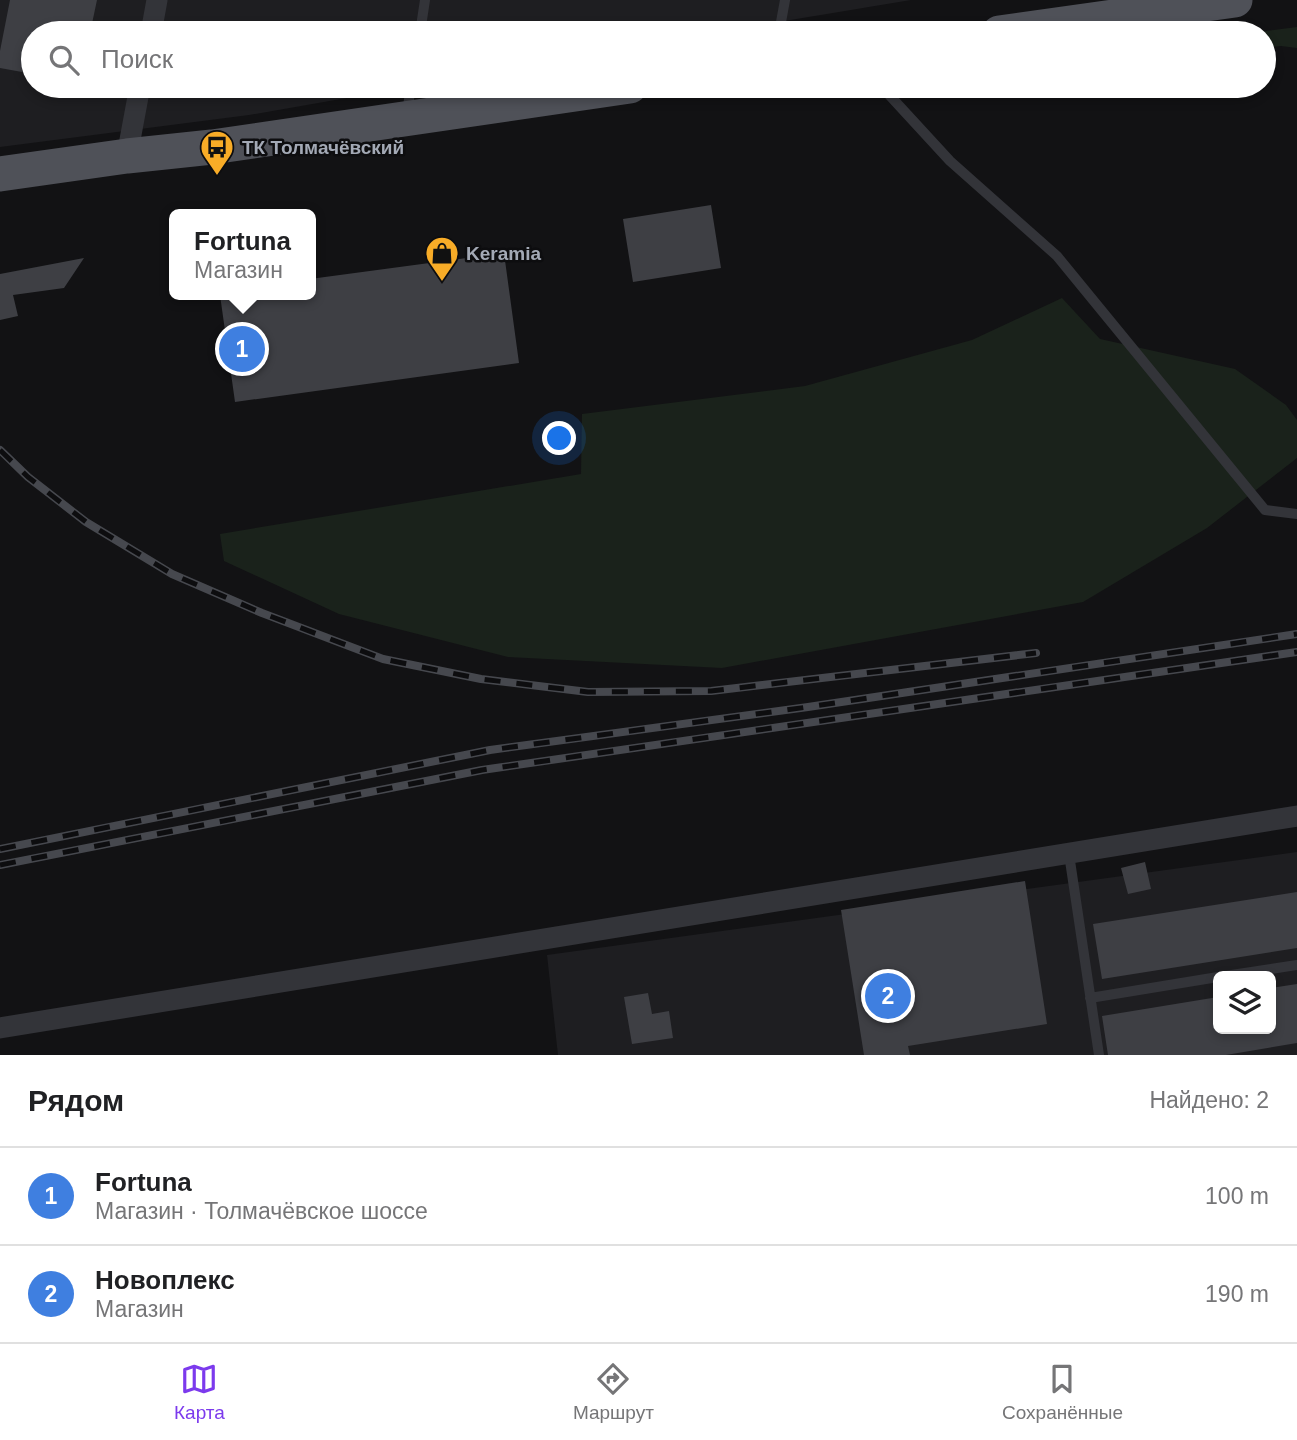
<!DOCTYPE html>
<html lang="ru">
<head>
<meta charset="utf-8">
<style>
	body { margin:0; font-family:Helvetica,sans-serif; background:#f6f6f6; color:#202124 }
	.controls { position:absolute; right:21px; bottom:21px; display:grid; overflow:hidden; border-radius:10px; box-shadow:0 4px 10px #0003 }
	.controls button { width:63px; height:63px; display:grid; place-items:center; padding:0; border:0; border-bottom:2px solid #e0e0e0; background:#fff; color:#202124; font:35px sans-serif }
	.you { position:absolute; left:560px; top:439px; width:24px; height:24px; margin:-18px; border:5px solid #fff; border-radius:50%; background:#1a73e8; box-shadow:0 0 0 10px #1a73e833 }
	.badge { display:grid; place-items:center; width:46px; height:46px; border-radius:50%; background:#7c3aed; color:#fff; font-size:23px; font-weight:700 }
	.pin { position:absolute; translate:-50% -50%; border:4px solid #fff; box-shadow:0 2px 7px #0006 }
	.popup { position:absolute; left:169px; top:209px; width:147px; height:91px; box-sizing:border-box; display:grid; place-content:center; border-radius:10px; background:#fff; filter:drop-shadow(0 2px 5px #0005); font-size:23px; white-space:nowrap; color:#757577 }
	.popup b { font-size:26px; color:#202124 }
	.popup::after { content:''; position:absolute; left:50%; top:100%; margin-left:-14px; border:14px solid transparent; border-top-color:#fff }
	.list { margin:0; padding:0; list-style:none }
	h2 { display:flex; justify-content:space-between; align-items:center; height:91px; margin:0; padding:0 28px; font-size:30px }
	h2 small { font-size:23px; font-weight:400; color:#757577 }
	.list li { display:grid; grid-template-columns:46px 1fr auto; gap:21px; align-items:center; box-sizing:border-box; height:98px; padding:0 28px; border-top:2px solid #e0e0e0 }
	.list b { display:block; font-size:26px; white-space:nowrap }
	.list p { margin:0; font-size:23px; white-space:nowrap; color:#757577 }
	.list em { font-size:23px; font-style:normal; color:#757577 }
	.icon { flex:none; width:38px; height:38px; fill:none; stroke:currentColor; stroke-width:2; stroke-linecap:round; stroke-linejoin:round }
	.map { position:relative; flex:none; width:1297px; height:1055px; overflow:hidden }
	.search { position:absolute; background:#fff; box-shadow:0 4px 10px #0003; left:21px; right:21px; top:21px; height:77px; display:flex; align-items:center; gap:18px; box-sizing:border-box; padding:0 24px; border-radius:38px; color:#757577; font-size:26px }
	.sheet { height:287px; background:#fff }
	nav { display:flex; justify-content:space-around; align-items:center; box-sizing:border-box; height:98px; border-top:2px solid #e0e0e0; background:#fff; font-size:19px; color:#757577 }
	nav a { display:grid; justify-items:center; gap:4px }
	nav .on { color:#7c3aed }
	.map>svg:first-child { display:block }
	.built { fill:#1e1e21; fill-rule:evenodd }
	.green { fill:#1a221b }
	.building { fill:#3e3f44 }
	.lines { fill:none; stroke-linecap:round; stroke-linejoin:round }
	.service { stroke:#333439; stroke-width:10 }
	.minor { stroke:#333439; stroke-width:21 }
	.primary { stroke:#4f5158; stroke-width:35 }
	.rail-casing { stroke:#46484e; stroke-width:8 }
	.rail { stroke:#0d0d0f; stroke-width:5; stroke-dasharray:16; stroke-linecap:butt }
	.labels { text-anchor:middle; stroke-width:5; stroke-linejoin:round; paint-order:stroke }
	.poi-label { font-size:19px; font-weight:bold; fill:#a3a9b5; stroke:#0d0d0f; text-anchor:start }
</style>
</head>
<body>
<div class="map">
<svg width="1297" height="1055" viewBox="0 0 1297 1055">
	<rect width="100%" height="100%" fill="#121214"/>
	<path class="built" d="M 0,0 L 911,0 L 712,33 L 33,33 L 33,86 L 415,86 L 249,115 L 0,147 Z
		M 1297,852 L 1297,1055 L 558,1055 L 547,955 ZM 1218,976 L 1271,976 L 1271,1029 L 1218,1029 Z"/>
	<path class="green" d="M 1297,27 L 1297,48 L 1281,46 L 1264,48 L 1264,33 L 1251,33 Z
		M 1062,298 L 1100,339 L 1235,369 L 1286,405 L 1297,420 L 1297,458 L 1207,528 L 1083,602 L 722,668 L 508,657 L 339,614 L 224,561 L 220,534 L 581,474 L 582,414 L 805,386 L 972,340 Z"/>
	<path class="building" d="M 10,0 L 97,0 L 90,33 L 33,33 L 33,74 L 0,68 L 0,51 Z
		M 711,205 L 721,268 L 633,282 L 623,219 Z
		M 504,253 L 519,363 L 235,402 L 220,295 L 310,295 L 310,279 Z
		M 84,258 L 64,288 L 13,295 L 18,316 L 0,320 L 0,274 Z
		M 1145,862 L 1151,889 L 1128,894 L 1121,868 Z
		M 1025,881 L 1047,1024 L 908,1046 L 910,1055 L 864,1055 L 841,910 Z
		M 1297,892 L 1297,948 L 1102,979 L 1093,924 Z
		M 1297,984 L 1297,1043 L 1226,1055 L 1108,1055 L 1102,1016 L 1218,997 L 1218,1029 L 1271,1029 L 1271,988 Z
		M 648,993 L 652,1014 L 669,1011 L 673,1038 L 632,1044 L 624,997 Z"/>
	<g class="lines">
		<path class="service" d="M 420,33 L 425,0
			M 779,33 L 785,0
			M 881,86 L 950,161 L 1057,256 L 1265,510 L 1297,514
			M 407,113 L 411,86
			M 1069,854 L 1099,1055
			M 1225,976 L 1297,965
			M 1090,998 L 1218,977"/>
		<path class="minor" d="M 151,33 L 157,0
			M 127,156 L 140,86
			M 0,1028 L 1297,816"/>
		<path class="primary" d="M 999,33 L 1235,0
			M 0,174 L 127,156 L 212,147 L 630,86"/>
		<defs>
			<path id="rail" d="M 0,450 L 28,477 L 86,522 L 172,574 L 262,613 L 383,659 L 481,679 L 588,692 L 711,691 L 1036,653
				M 0,849 L 490,750 L 808,707 L 1297,634
				M 0,865 L 482,770 L 1297,652"/>
		</defs>
		<use href="#rail" class="rail-casing"/>
		<use href="#rail" class="rail"/>
	</g>
	<defs>
		<symbol id="bus-pin" viewBox="-11 -11 22 30"><path d="M0 17L-7.5 6A9.5 9.5 0 1 1 7.5 6Z" fill="#f8ac27" stroke="#0d0d0f"/><path d="M-5-6H5V4H4V6H2V4H-2V6H-4V4H-5ZM-3.5-4V0h7V-4ZM-3.5 1.2v1.5H-2V1.2ZM2 1.2v1.5H3.5V1.2Z" fill="#111"/></symbol>
		<symbol id="shop-pin" viewBox="-11 -11 22 30"><path d="M0 17L-7.5 6A9.5 9.5 0 1 1 7.5 6Z" fill="#f8ac27" stroke="#0d0d0f"/><path d="M-5-2.5h2.3a2.7 3.5 0 0 1 5.4 0H5L5.5 6h-11ZM-1.5-2.5h3a1.5 2.3 0 0 0-3 0Z" fill="#111"/></symbol>
	</defs>
	<g fill-rule="evenodd">
		<use href="#bus-pin" x="198" y="128" width="38" height="52"/>
		<use href="#shop-pin" x="423" y="234" width="38" height="52"/>
	</g>
	<g class="labels">
		<g class="poi-label">
			<text x="242" y="154">ТК Толмачёвский</text>
			<text x="466" y="260">Keramia</text>
		</g>
	</g>
</svg>
<div class="controls">
<button><svg class="icon" aria-label="layers" viewBox="0 0 24 24"><path d="M12 4l9 5-9 5-9-5zM3 14l9 5 9-5"/></svg></button>
</div>
<div class="you"></div>
<div class="pin badge" style="left:242px;top:349px;background:#3f7fe0">1</div>
<div class="popup"><b>Fortuna</b>Магазин</div>
<div class="pin badge" style="left:888px;top:996px;background:#3f7fe0">2</div>
<div class="search"><svg class="icon" aria-label="search" viewBox="0 0 24 24"><circle cx="10" cy="10" r="6"/><path d="M15 15l6 6"/></svg>Поиск</div>
</div>
<section class="sheet">
<h2>Рядом<small>Найдено: 2</small></h2>
<ul class="list">
<li><span class="badge" style="background:#3f7fe0">1</span><div><b>Fortuna</b><p>Магазин · Толмачёвское шоссе</p></div><em>100 m</em></li>
<li><span class="badge" style="background:#3f7fe0">2</span><div><b>Новоплекс</b><p>Магазин</p></div><em>190 m</em></li>
</ul>
</section>
<nav>
<a class="on"><svg class="icon" aria-label="map" viewBox="0 0 24 24"><path d="M3 6l6-2 6 2 6-2v14l-6 2-6-2-6 2zM9 4v14M15 6v14"/></svg>Карта</a>
<a><svg class="icon" aria-label="directions" viewBox="0 0 24 24"><path d="M12 3l9 9-9 9-9-9zM9 14v-3h6M13 9l2 2-2 2"/></svg>Маршрут</a>
<a><svg class="icon" aria-label="saved" viewBox="0 0 24 24"><path d="M7 4h10v16l-5-4-5 4z"/></svg>Сохранённые</a>
</nav>
</body>
</html>
